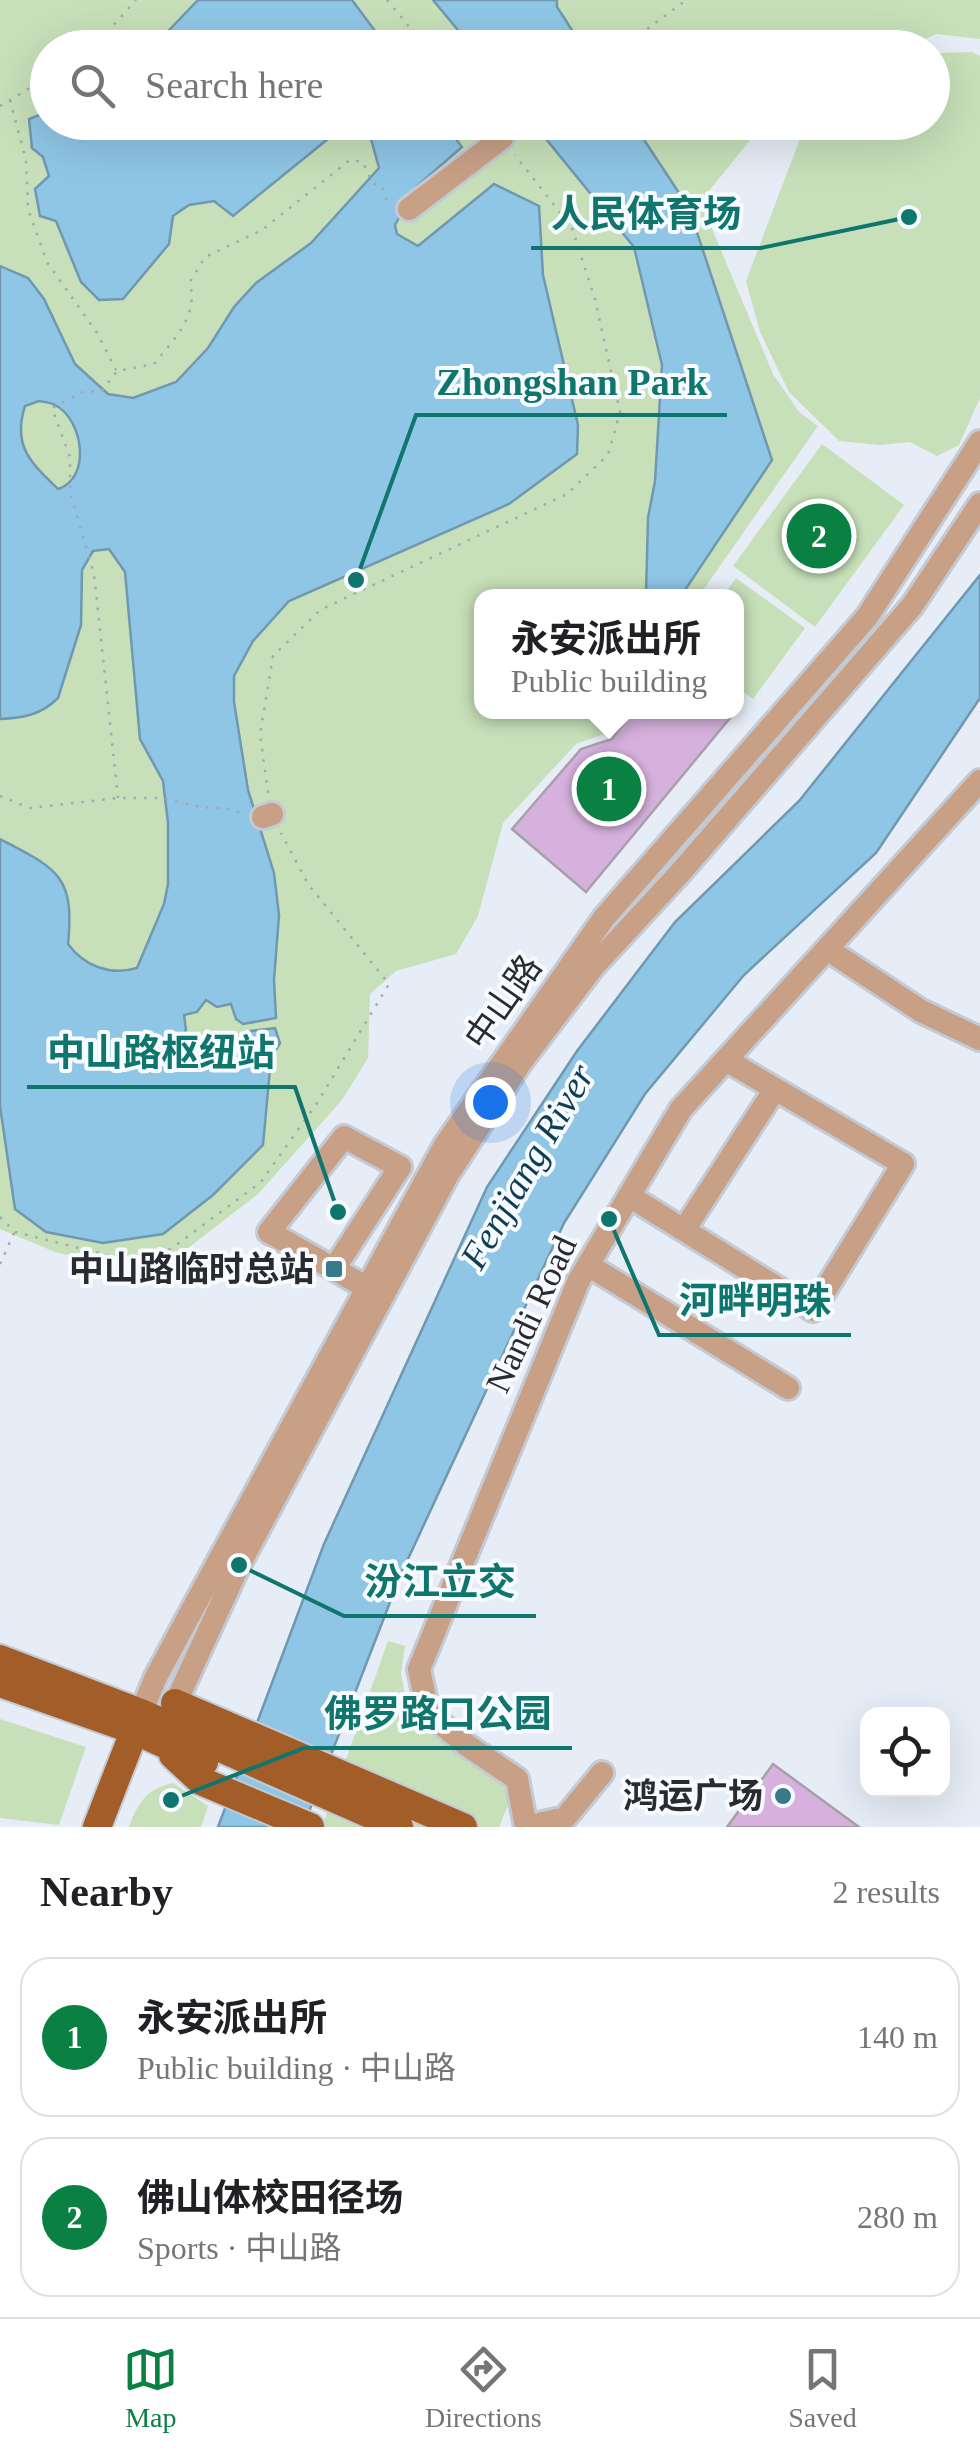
<!DOCTYPE html>
<html lang="en">
<head>
<meta charset="utf-8">
<style>
	body { margin:0; font-family:"Times New Roman","Noto Sans SC",serif; background:#f2f2f2; color:#202124 }
	.controls { position:absolute; right:30px; bottom:30px; display:grid; overflow:hidden; border-radius:20px; box-shadow:0 10px 40px #0002 }
	.controls button { width:90px; height:90px; display:grid; place-items:center; padding:0; border:0; border-bottom:2px solid #e0e0e0; background:#fff; color:#202124; font:50px sans-serif }
	.you { position:absolute; left:490px; top:1102px; width:35px; height:35px; margin:-25px; border:8px solid #fff; border-radius:50%; background:#1a73e8; box-shadow:0 0 0 15px #1a73e833 }
	.badge { display:grid; place-items:center; width:65px; height:65px; border-radius:50%; background:#0b8043; color:#fff; font-size:32px; font-weight:700 }
	.pin { position:absolute; translate:-50% -50%; border:5px solid #fff; box-shadow:0 2px 10px #0006 }
	.popup { position:absolute; left:474px; top:589px; width:270px; height:130px; box-sizing:border-box; display:grid; place-content:center; border-radius:20px; background:#fff; filter:drop-shadow(0 2px 8px #0005); font-size:32px; white-space:nowrap; color:#757577 }
	.popup b { font-size:38px; color:#202124 }
	.popup::after { content:''; position:absolute; left:50%; top:100%; margin-left:-20px; border:20px solid transparent; border-top-color:#fff }
	.list { margin:0; padding:0; list-style:none }
	h2 { display:flex; justify-content:space-between; align-items:center; height:130px; margin:0; padding:0 40px; font-size:42px }
	h2 small { font-size:32px; font-weight:400; color:#757577 }
	.list li { display:grid; grid-template-columns:65px 1fr auto; gap:30px; align-items:center; box-sizing:border-box; height:160px; margin:0 20px 20px; padding:0 20px; border:2px solid #e0e0e0; border-radius:30px }
	.list b { display:block; font-size:38px; white-space:nowrap }
	.list p { margin:0; font-size:32px; white-space:nowrap; color:#757577 }
	.list em { font-size:32px; font-style:normal; color:#757577 }
	.icon { flex:none; width:55px; height:55px; fill:none; stroke:currentColor; stroke-width:2; stroke-linecap:round; stroke-linejoin:round }
	.map { position:relative; flex:none; width:980px; height:1827px; overflow:hidden }
	.search { position:absolute; background:#fff; box-shadow:0 10px 40px #0002; left:30px; right:30px; top:30px; height:110px; display:flex; align-items:center; gap:25px; box-sizing:border-box; padding:0 35px; border-radius:55px; color:#757577; font-size:38px }
	.sheet { height:490px; background:#fff }
	nav { display:flex; justify-content:space-around; align-items:center; box-sizing:border-box; height:140px; border-top:2px solid #e0e0e0; background:#fff; font-size:28px; color:#757577 }
	nav a { display:grid; justify-items:center; gap:5px }
	nav .on { color:#0b8043 }
	.map>svg:first-child { display:block }
	.green { fill:#c7e0b9 }
	.water { fill:#8fc6e6; stroke:#7098af; stroke-width:2.5; fill-rule:evenodd }
	.building { fill:#d6b1dd; stroke:#a7a0a9; stroke-width:2.5 }
	.lines { fill:none; stroke-linecap:round; stroke-linejoin:round }
	.minor-casing { stroke:#c4cad3; stroke-width:28 }
	.major-casing { stroke:#c4cad3; stroke-width:32 }
	.path { stroke:#a2a8af; stroke-width:2.5; stroke-dasharray:2.5 8; stroke-linecap:butt }
	.minor { stroke:#c8a086; stroke-width:22 }
	.major { stroke:#a35d28; stroke-width:28 }
	.poi-dot { fill:#38798c; stroke:#f7fafe; stroke-width:4 }
	.labels { text-anchor:middle; stroke-width:8; stroke-linejoin:round; paint-order:stroke }
	.street-label { font-size:35px; fill:#292b2f; stroke:#f7fafe }
	.poi-label { font-size:35px; font-weight:bold; fill:#292b2f; stroke:#f7fafe; text-anchor:end }
	.water-label { font-size:38px; font-style:italic; fill:#0f3d53; stroke:#f7fafe }
	.leader { fill:none; stroke:#0f766e; stroke-width:4 }
	.callout-dot { fill:#0f766e; stroke:#f7fafe; stroke-width:4 }
	.callout-label { font-size:38px; text-anchor:middle; font-weight:bold; fill:#0f766e; stroke:#f7fafe; stroke-width:8; stroke-linejoin:round; paint-order:stroke }
</style>
</head>
<body>
<div class="map">
<svg width="980" height="1827" viewBox="0 0 980 1827">
	<rect width="100%" height="100%" fill="#e6edf7"/>
	<path class="green" d="M 0,0 L 980,0 L 980,39 L 936,34 L 906,48 L 839,47 L 831,40 L 825,48 L 48,48 L 48,122 L 764,123 L 709,191 L 712,229 L 773,374 L 799,412 L 818,426 L 699,596 L 482,596 L 482,712 L 619,712 L 604,734 L 576,744 L 503,823 L 478,916 L 456,954 L 396,971 L 370,994 L 368,1058 L 342,1100 L 258,1194 L 183,1252 L 121,1268 L 55,1252 L 0,1229 Z
		M 972,52 L 980,56 L 980,398 L 959,445 L 937,456 L 910,442 L 880,445 L 839,441 L 789,392 L 760,332 L 746,281 L 806,123 L 932,122 L 933,53 Z
		M 822,444 L 904,505 L 815,627 L 733,566 Z
		M 736,578 L 805,628 L 753,699 L 737,687 L 736,596 L 723,596 Z
		M 388,1641 L 405,1646 L 401,1673 L 409,1716 L 514,1791 L 499,1827 L 322,1827 Z
		M 0,1719 L 86,1747 L 59,1825 L 0,1818 Z
		M 173,1783 L 208,1806 L 201,1827 L 129,1827 C 137,1804 147,1788 173,1783 Z"/>
	<path class="water" d="M 198,0 L 352,0 L 387,47 L 153,47 Z
		M 433,0 L 557,0 L 557,7 L 583,47 L 472,47 Z
		M 47,112 L 48,122 L 444,123 L 462,147 L 417,186 L 395,225 L 397,234 L 418,246 L 494,184 L 539,206 L 543,275 L 578,425 L 577,454 L 509,504 L 289,601 L 253,641 L 234,676 L 234,702 L 248,790 L 274,873 L 279,915 L 274,980 L 276,1018 L 243,1024 L 236,1019 L 231,1004 L 217,1007 L 206,1000 L 197,1012 L 184,1015 L 186,1030 L 179,1041 L 192,1051 L 194,1064 L 208,1061 L 219,1069 L 228,1058 L 244,1052 L 240,1039 L 243,1032 L 275,1028 L 280,1043 L 271,1058 L 263,1145 L 213,1195 L 163,1234 L 103,1243 L 46,1232 L 15,1209 L 0,1106 L 0,839 C 57,869 75,875 68,944 C 84,966 110,976 137,968 L 164,904 L 168,884 L 168,823 L 163,781 L 140,739 L 125,572 L 109,549 L 93,551 L 82,570 L 81,625 L 58,698 C 41,715 23,718 0,719 L 0,266 L 28,278 L 44,299 L 75,364 L 108,394 L 133,398 L 176,382 L 208,348 L 234,307 L 256,283 L 311,243 L 379,168 L 371,139 L 351,124 L 332,128 L 334,134 L 233,216 L 214,201 L 189,205 L 173,216 L 169,244 L 123,299 L 99,300 L 81,282 L 56,221 L 40,216 L 35,189 L 49,176 L 43,157 L 32,148 L 29,119 ZM 39,401 C 44,402 50,402 55,405 C 83,419 92,478 58,489 C 31,463 12,446 25,406 Z
		M 533,123 L 633,123 L 689,208 L 772,460 L 681,596 L 646,596 L 648,518 L 655,481 L 662,365 L 634,247 Z
		M 980,575 L 980,698 L 876,853 L 744,975 L 645,1094 L 564,1223 L 401,1574 L 303,1827 L 218,1827 L 324,1544 L 487,1187 L 577,1051 L 675,922 L 799,801 Z"/>
	<path class="building" d="M 632,712 L 735,712 L 586,892 L 512,829 L 581,749 L 612,739 Z
		M 773,1764 L 859,1827 L 727,1827 Z"/>
	<g class="lines">
		<defs>
			<path id="minor" d="M 409,209 L 502,138
				M 263,817 L 272,814
				M 827,949 L 921,1011 L 980,1039
				M 629,1196 L 813,1310 L 903,1164 L 726,1060
				M 684,1230 L 775,1089
				M 588,1265 L 788,1388
				M 334,1269 L 400,1167 L 344,1137 L 269,1232 L 378,1294
				M 141,1713 L 156,1677 L 191,1612 L 445,1145 L 604,918 L 867,617 L 980,442
				M 170,1715 L 239,1565 L 447,1176 L 521,1062 L 593,967 L 679,874 L 912,606 L 980,504
				M 526,1827 L 517,1779 L 468,1746 L 428,1713 L 419,1669 L 579,1280 L 681,1109 L 980,781
				M 526,1827 L 565,1818 L 602,1773"/>
			<path id="major" d="M 0,1659 L 141,1713 L 399,1827
				M 0,1683 L 134,1730 L 204,1762
				M 175,1703 L 463,1827
				M 173,1755 L 201,1781 L 310,1827
				M 97,1827 L 141,1714"/>
		</defs>
		<use href="#minor" class="minor-casing"/>
		<use href="#major" class="major-casing"/>
		<path class="path" d="M 387,0 L 427,48
			M 93,48 L 136,0
			M 622,48 L 686,0
			M 10,100 L 26,160 L 28,209 L 47,262 L 97,333 L 116,370
			M 0,106 L 48,77
			M 268,793 L 260,734 L 273,656 L 320,610 L 567,494 L 608,455 L 620,412 L 595,299 L 572,228 L 515,155
			M 0,796 L 30,808 L 118,798 L 162,798 L 200,807 L 231,809 L 243,814
			M 118,798 L 94,574 L 70,492 L 70,457 L 52,408 L 83,392 L 102,391 L 117,371 L 154,364 C 175,338 198,317 190,282 L 205,257 L 262,230 L 350,160 L 363,162 L 372,183 L 382,186 L 386,199 L 393,202
			M 0,1217 L 15,1232 L 119,1258 L 171,1249 L 261,1182 L 317,1103 L 389,984 L 308,884 L 281,833
			M 0,1264 L 14,1233"/>
		<use href="#minor" class="minor"/>
		<use href="#major" class="major"/>
	</g>
	<g class="poi-dot">
		<rect x="324" y="1259" width="20" height="20" rx="5"/>
		<circle cx="783" cy="1796" r="10"/>
	</g>
	<g class="labels">
		<g class="street-label">
			<text transform="translate(503 1002) rotate(-55)" y="12">中山路</text>
			<text transform="translate(531 1314) rotate(-65)" y="12">Nandi Road</text>
		</g>
		<g class="poi-label">
			<text x="314" y="1281">中山路临时总站</text>
			<text x="763" y="1808">鸿运广场</text>
		</g>
		<g class="water-label">
			<text transform="translate(527 1166) rotate(-60)" y="13">Fenjiang River</text>
		</g>
	</g>
	<path class="leader" d="M909 217L761 248H531M356 580L416 415H727M338 1212L295 1087H27M609 1219L659 1335H851M239 1565L344 1616H536M171 1800L304 1748H572"/>
	<g class="callout-dot">
		<circle cx="909" cy="217" r="10"/>
		<circle cx="356" cy="580" r="10"/>
		<circle cx="338" cy="1212" r="10"/>
		<circle cx="609" cy="1219" r="10"/>
		<circle cx="239" cy="1565" r="10"/>
		<circle cx="171" cy="1800" r="10"/>
	</g>
	<g class="callout-label">
		<text x="646" y="227">人民体育场</text>
		<text x="572" y="395">Zhongshan Park</text>
		<text x="161" y="1066">中山路枢纽站</text>
		<text x="755" y="1314">河畔明珠</text>
		<text x="440" y="1595">汾江立交</text>
		<text x="438" y="1727">佛罗路口公园</text>
	</g>
</svg>
<div class="controls">
<button><svg class="icon" aria-label="locate" viewBox="0 0 24 24"><circle cx="12" cy="12" r="6"/><path d="M12 2v4M12 18v4M2 12h4M18 12h4"/></svg></button>
</div>
<div class="you"></div>
<div class="pin badge" style="left:609px;top:789px">1</div>
<div class="popup"><b>永安派出所</b>Public building</div>
<div class="pin badge" style="left:819px;top:536px">2</div>
<div class="search"><svg class="icon" aria-label="search" viewBox="0 0 24 24"><circle cx="10" cy="10" r="6"/><path d="M15 15l6 6"/></svg>Search here</div>
</div>
<section class="sheet">
<h2>Nearby<small>2 results</small></h2>
<ul class="list">
<li><span class="badge">1</span><div><b>永安派出所</b><p>Public building · 中山路</p></div><em>140 m</em></li>
<li><span class="badge">2</span><div><b>佛山体校田径场</b><p>Sports · 中山路</p></div><em>280 m</em></li>
</ul>
</section>
<nav>
<a class="on"><svg class="icon" aria-label="map" viewBox="0 0 24 24"><path d="M3 6l6-2 6 2 6-2v14l-6 2-6-2-6 2zM9 4v14M15 6v14"/></svg>Map</a>
<a><svg class="icon" aria-label="directions" viewBox="0 0 24 24"><path d="M12 3l9 9-9 9-9-9zM9 14v-3h6M13 9l2 2-2 2"/></svg>Directions</a>
<a><svg class="icon" aria-label="saved" viewBox="0 0 24 24"><path d="M7 4h10v16l-5-4-5 4z"/></svg>Saved</a>
</nav>
</body>
</html>
